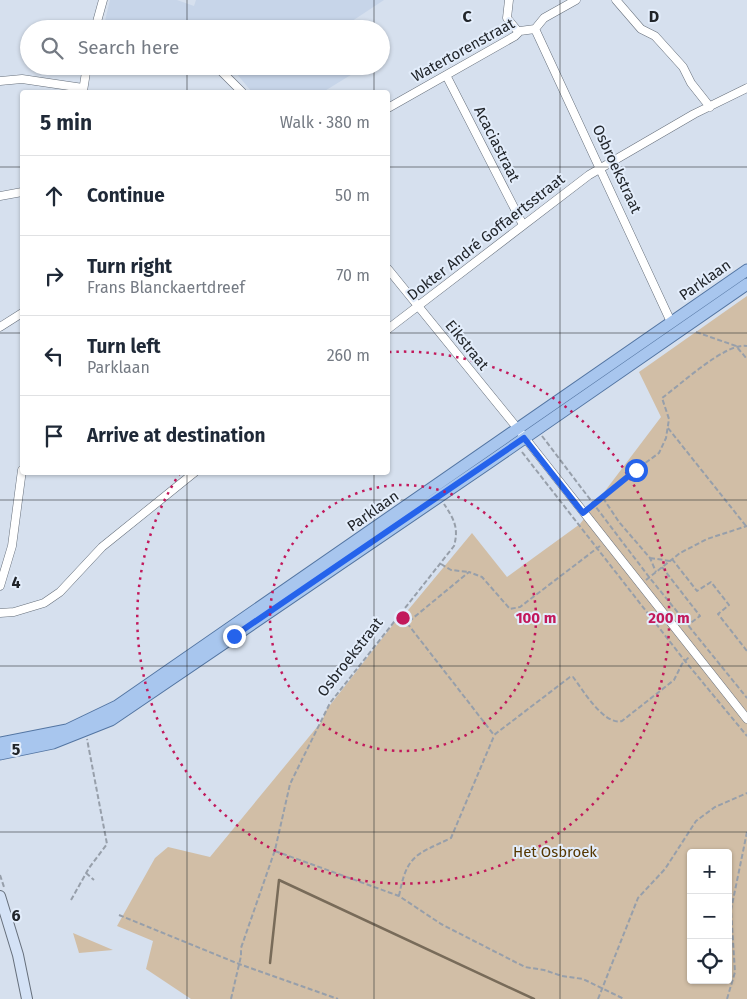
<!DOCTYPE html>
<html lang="en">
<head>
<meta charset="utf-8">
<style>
	body { margin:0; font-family:"Fira Sans",sans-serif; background:#f2f2f3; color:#1f2937 }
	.controls { position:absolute; right:15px; bottom:15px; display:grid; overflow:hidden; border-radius:5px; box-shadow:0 1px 4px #0004 }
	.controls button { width:45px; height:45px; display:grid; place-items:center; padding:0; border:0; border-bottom:1px solid #e0e1e3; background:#fff; color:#1f2937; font:25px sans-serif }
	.stop { position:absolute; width:15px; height:15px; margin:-11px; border:4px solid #2563eb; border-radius:50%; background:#fff }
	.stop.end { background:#2563eb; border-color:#fff; box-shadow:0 1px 5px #0008 }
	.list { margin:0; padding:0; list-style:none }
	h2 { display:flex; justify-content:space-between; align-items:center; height:65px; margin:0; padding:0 20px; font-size:21px }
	h2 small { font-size:16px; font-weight:400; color:#747a83 }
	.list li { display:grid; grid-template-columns:32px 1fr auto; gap:15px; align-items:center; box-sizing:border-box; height:80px; padding:0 20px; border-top:1px solid #e0e1e3 }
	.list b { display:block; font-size:19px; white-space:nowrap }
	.list p { margin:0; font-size:16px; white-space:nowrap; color:#747a83 }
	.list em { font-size:16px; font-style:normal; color:#747a83 }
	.icon { flex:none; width:28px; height:28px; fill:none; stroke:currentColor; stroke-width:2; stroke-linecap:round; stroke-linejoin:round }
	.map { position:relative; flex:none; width:747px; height:999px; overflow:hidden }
	.search { position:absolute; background:#fff; box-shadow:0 1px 4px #0004; left:20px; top:20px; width:370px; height:55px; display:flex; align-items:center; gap:12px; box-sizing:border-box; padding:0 18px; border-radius:28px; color:#747a83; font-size:19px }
	.panel { position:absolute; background:#fff; box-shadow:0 1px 4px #0004; left:20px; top:90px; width:370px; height:385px; border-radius:5px }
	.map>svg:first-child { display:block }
	.built { fill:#c7d5e9 }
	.green { fill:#d1bea6; fill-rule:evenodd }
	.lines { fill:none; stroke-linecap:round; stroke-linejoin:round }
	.stream { stroke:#786b59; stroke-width:2.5 }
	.minor-casing { stroke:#666f7b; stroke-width:9 }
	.secondary-casing { stroke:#666f7b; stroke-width:12 }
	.primary-casing { stroke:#5375a2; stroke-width:13 }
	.path { stroke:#979faa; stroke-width:2; stroke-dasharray:5 2.5; stroke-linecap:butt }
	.minor { stroke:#fff; stroke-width:8 }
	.secondary { stroke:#d4e2f6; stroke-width:10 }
	.primary { stroke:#a8c6ee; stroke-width:11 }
	.route { stroke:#2563eb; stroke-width:6 }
	.grid { fill:none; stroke:#21252a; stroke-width:1; stroke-opacity:0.55 }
	.ring { fill:none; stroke:#c2185b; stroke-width:2.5; stroke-dasharray:2.5 5 }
	.labels { text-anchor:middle; stroke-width:4; stroke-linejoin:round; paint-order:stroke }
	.street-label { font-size:15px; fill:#21252a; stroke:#e3edfb }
	.park-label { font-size:15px; fill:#563700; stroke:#e3edfb }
	.grid-label { font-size:16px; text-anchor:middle; font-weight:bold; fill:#21252a; stroke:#e3edfb; stroke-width:4; stroke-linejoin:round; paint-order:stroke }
	.centre { fill:#c2185b; stroke:#e3edfb; stroke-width:2.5 }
	.ring-label { font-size:15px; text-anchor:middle; font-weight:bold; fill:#c2185b; stroke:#e3edfb; stroke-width:4; stroke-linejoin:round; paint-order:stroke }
</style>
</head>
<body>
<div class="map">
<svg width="747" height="999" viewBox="0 0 747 999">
	<rect width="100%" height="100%" fill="#d6e0ee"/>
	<path class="built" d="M 110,0 L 177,0 L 194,6 L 196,0 L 384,0 L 340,29 L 119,29 L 120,22 L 112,20 L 109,28 L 104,25 Z
		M 230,66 L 350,66 L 354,73 L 323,92 L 252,92 Z"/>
	<path class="green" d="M 747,296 L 747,999 L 191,999 L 146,969 L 153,941 L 117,926 L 155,858 L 168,847 L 210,857 L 322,721 L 327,709 L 402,613 L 404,615 L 472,533 L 507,577 L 580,524 L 661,417 L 639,372 ZM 691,853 L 728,853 L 728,980 L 691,980 Z
		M 73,933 L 113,950 L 79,953 Z"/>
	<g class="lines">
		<path class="stream" d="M 270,963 L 279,880 L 534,999"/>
		<defs>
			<path id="minor" d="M 509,0 L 507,18 L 516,29
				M 616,0 L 641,29 L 655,36 L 683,67 L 691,83 L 710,107
				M 95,29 L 103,0
				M 535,29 L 671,322
				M 216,66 L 242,92
				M 446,75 L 523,225
				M 0,81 L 22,79 L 83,88
				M 83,91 L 87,66
				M 388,108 L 515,36 L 520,31 L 535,29 L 544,18 L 576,0
				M 0,196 L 22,192
				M 388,269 L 518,429 L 747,719
				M 0,327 L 22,313
				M 388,329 L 589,175 L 694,114 L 747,88
				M 0,586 L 12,546 L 22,470
				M 0,613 L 14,612 L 44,603 L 60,592 L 102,547 L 195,472"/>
			<path id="secondary" d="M 0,896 L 18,955 L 27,999"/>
			<path id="primary" d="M 0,743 L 67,730 L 117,706 L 747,270
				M 0,754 L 53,743 L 111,720 L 487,464 L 747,284"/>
		</defs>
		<use href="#minor" class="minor-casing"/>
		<use href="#secondary" class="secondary-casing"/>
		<use href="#primary" class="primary-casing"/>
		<path class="path" d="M 696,332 L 736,346 L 747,359
			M 668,428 L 746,526
			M 542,436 L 649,577 L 747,698
			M 522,452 L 685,661 L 747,736
			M 603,498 L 619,522 L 650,558 L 656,572
			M 593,505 L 626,477 L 659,453 L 666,438 L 669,419 L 662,398 C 680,385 726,342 747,346
			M 600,546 L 520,607 L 510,609 L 482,577 L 469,572 L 407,623 L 494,735 L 570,677 L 573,677 C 583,690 604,726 622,721 L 674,680 L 682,664 L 689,657
			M 650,558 L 670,561
			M 672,559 L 697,591 L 711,582 L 729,605 L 718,614 L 747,651
			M 441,564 L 451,570 L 469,572
			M 662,567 L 700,616 L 688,625
			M 646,580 L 680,553 L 707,539 L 747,526
			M 401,615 L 407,623
			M 275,851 L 399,896 L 441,924 L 525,967 L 544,970 L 562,976 L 583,979 L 624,999
			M 86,873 L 94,880
			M 0,875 L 4,887
			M 399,896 C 407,854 416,855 451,838 L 494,736
			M 71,900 L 89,868 L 107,844 L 87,739
			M 119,915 L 239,964 L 338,999
			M 231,999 L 241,956 L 241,948 L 275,850 L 290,784 L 330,703 L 454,546 C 459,528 454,519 444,504
			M 598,999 L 638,898 L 665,869 L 696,821 L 715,807 L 747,793
			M 727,999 L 735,972 L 731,910 L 747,832"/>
		<use href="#minor" class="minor"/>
		<use href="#secondary" class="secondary"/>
		<use href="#primary" class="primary"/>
	</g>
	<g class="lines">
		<path class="route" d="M 234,636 L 524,438 L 583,513 L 636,470"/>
	</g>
	<path class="grid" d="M 187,0 L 187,29M 374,0 L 374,29M 560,0 L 560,999M 187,66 L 187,92M 374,66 L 374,92M 0,167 L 22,167M 388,167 L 747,167M 0,333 L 22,333M 388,333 L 747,333M 187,472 L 187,999M 374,472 L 374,999M 0,500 L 747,500M 0,666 L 747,666M 0,832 L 747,832"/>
	<g class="ring">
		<circle cx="403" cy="618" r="133"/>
		<path d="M389 352A266 266 0 1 1 180 473"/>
	</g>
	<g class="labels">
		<g class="street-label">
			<text transform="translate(463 50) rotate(-29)" y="5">Watertorenstraat</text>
			<text transform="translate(497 144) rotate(63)" y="5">Acaciastraat</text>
			<text transform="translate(617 169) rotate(65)" y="5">Osbroekstraat</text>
			<text transform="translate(486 237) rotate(-38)" y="5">Dokter André Goffaertsstraat</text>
			<text transform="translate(705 280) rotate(-35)" y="5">Parklaan</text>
			<text transform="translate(467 345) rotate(51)" y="5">Eikstraat</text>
			<text transform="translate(373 511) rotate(-35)" y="5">Parklaan</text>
			<text transform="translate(350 657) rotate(-52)" y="5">Osbroekstraat</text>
		</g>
		<g class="park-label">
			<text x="555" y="857">Het Osbroek</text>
		</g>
	</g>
	<g class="grid-label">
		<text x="467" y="22">C</text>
		<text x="654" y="22">D</text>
		<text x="16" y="588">4</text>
		<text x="16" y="755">5</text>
		<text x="16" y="921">6</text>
	</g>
	<circle cx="403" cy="618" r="8" class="centre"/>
	<g class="ring-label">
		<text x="536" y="623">100 m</text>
		<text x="669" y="623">200 m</text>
	</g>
</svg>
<div class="controls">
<button>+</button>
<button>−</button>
<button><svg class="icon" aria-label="locate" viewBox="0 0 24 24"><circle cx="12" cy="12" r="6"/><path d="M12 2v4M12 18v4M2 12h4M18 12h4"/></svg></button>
</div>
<div class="stop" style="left:636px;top:470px"></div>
<div class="stop end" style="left:234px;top:636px"></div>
<div class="search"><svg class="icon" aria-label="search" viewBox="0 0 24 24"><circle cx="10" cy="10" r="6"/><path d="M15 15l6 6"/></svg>Search here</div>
<section class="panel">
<h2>5 min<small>Walk · 380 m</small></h2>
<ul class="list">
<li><svg class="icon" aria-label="ahead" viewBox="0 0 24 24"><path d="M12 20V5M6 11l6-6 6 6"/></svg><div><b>Continue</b></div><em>50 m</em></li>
<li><svg class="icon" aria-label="right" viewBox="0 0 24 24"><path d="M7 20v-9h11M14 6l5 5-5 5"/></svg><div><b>Turn right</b><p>Frans Blanckaertdreef</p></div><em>70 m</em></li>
<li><svg class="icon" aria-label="left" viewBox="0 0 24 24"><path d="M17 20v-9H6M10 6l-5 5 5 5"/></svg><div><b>Turn left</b><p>Parklaan</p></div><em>260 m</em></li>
<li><svg class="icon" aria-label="arrive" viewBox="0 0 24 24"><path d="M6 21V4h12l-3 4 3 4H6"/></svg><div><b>Arrive at destination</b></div></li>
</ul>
</section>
</div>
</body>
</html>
